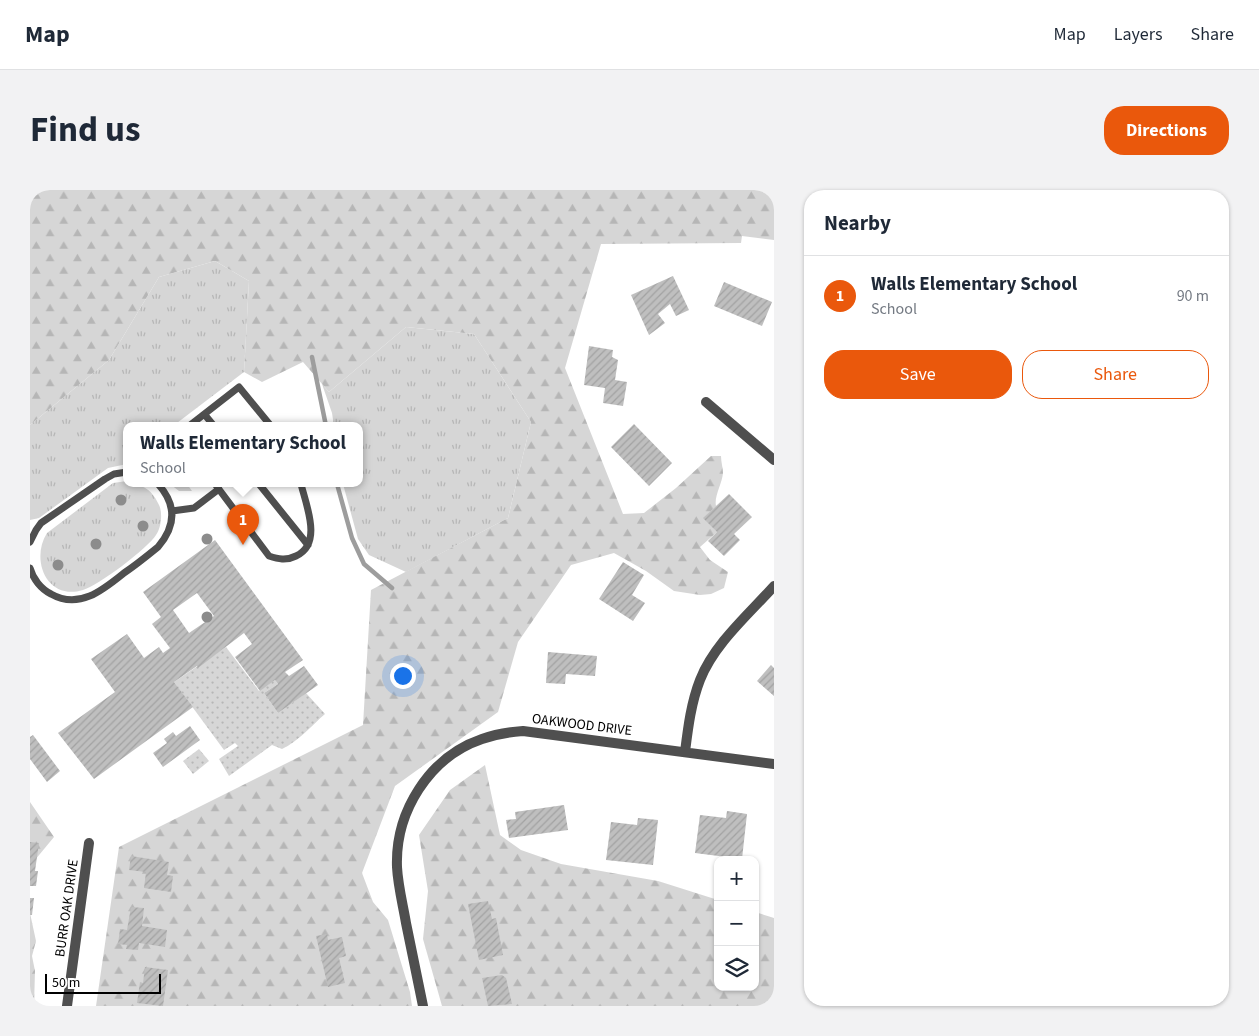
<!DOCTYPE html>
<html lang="en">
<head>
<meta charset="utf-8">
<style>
	body { margin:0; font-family:"Source Sans 3",sans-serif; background:#f2f2f3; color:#1f2937 }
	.controls { position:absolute; right:15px; bottom:15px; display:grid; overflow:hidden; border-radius:10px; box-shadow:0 1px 4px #0004 }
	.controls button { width:45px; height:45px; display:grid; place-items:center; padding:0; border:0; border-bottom:1px solid #e0e1e3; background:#fff; color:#1f2937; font:25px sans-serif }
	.scale { position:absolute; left:15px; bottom:12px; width:116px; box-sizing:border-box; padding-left:5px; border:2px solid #000; border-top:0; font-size:14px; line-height:18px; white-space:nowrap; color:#000; -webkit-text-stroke:4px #fff; paint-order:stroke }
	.you { position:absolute; left:372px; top:485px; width:18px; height:18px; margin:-12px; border:4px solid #fff; border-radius:50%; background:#1a73e8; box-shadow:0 0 0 8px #1a73e833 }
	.badge { display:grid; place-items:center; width:32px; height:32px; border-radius:50%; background:#ea580c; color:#fff; font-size:16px; font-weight:700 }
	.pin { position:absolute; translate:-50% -41px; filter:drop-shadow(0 1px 2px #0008) }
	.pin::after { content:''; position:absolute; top:26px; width:18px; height:15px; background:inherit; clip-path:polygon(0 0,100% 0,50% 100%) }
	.popup { position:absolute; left:93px; top:232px; width:240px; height:65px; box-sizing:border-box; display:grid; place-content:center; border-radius:10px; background:#fff; filter:drop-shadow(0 1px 4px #0005); font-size:16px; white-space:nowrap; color:#747a83 }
	.popup b { font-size:19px; color:#1f2937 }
	.popup::after { content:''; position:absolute; left:50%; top:100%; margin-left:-10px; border:10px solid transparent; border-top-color:#fff }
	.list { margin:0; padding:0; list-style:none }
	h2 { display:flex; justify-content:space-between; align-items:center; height:65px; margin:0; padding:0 20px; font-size:21px }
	h2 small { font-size:16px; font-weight:400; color:#747a83 }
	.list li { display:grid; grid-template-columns:32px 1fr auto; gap:15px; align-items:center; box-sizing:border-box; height:80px; padding:0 20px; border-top:1px solid #e0e1e3 }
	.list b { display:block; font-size:19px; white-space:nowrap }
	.list p { margin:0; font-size:16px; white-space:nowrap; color:#747a83 }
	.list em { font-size:16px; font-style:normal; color:#747a83 }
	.actions { display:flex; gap:10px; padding:15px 20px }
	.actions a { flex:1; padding:11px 0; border:1px solid #ea580c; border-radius:20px; text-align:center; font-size:18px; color:#ea580c }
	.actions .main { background:#ea580c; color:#fff }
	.icon { flex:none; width:28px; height:28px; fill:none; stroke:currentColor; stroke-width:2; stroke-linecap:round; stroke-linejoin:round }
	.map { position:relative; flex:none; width:744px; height:816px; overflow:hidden; border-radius:20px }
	header { display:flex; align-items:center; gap:30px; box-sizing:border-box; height:70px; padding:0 25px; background:#fff; border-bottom:1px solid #e0e1e3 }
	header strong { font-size:24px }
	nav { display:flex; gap:28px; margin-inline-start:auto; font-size:18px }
	.intro { display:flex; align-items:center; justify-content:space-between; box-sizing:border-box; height:120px; padding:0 30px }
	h1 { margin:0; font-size:35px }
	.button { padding:12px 22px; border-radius:20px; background:#ea580c; color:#fff; font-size:18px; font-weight:700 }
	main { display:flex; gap:30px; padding:0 30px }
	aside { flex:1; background:#fff; border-radius:20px; box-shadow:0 1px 4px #0004 }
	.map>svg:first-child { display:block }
	.grass { fill:url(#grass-tufts) }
	.forest { fill:url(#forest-firs) }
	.park { fill:url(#park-dots) }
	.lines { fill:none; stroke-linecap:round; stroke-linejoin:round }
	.stream { stroke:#9d9d9d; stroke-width:4.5 }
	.building { fill:url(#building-hatch); fill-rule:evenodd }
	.service { stroke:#4f4f4f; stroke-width:7 }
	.minor { stroke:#4f4f4f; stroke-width:10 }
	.tree { fill:#8c8c8c }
	.labels { text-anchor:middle; stroke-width:5; stroke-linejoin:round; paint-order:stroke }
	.street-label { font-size:14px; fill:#000; stroke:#fff }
</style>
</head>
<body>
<header>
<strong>Map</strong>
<nav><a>Map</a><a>Layers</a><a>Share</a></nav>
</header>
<div class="intro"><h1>Find us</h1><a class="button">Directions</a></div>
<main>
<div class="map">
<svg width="744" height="816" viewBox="0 0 744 816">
	<defs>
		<pattern id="grass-tufts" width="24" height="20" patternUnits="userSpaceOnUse" patternTransform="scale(1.25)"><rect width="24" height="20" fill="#d6d6d6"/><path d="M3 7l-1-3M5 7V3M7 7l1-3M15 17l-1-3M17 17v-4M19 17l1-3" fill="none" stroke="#b6b6b6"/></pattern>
		<pattern id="forest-firs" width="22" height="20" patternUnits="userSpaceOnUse" patternTransform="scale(1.25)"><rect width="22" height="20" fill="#d6d6d6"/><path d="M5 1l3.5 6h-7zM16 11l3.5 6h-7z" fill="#b6b6b6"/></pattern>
		<pattern id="park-dots" width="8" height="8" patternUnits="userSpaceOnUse" patternTransform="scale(1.25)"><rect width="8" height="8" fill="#d6d6d6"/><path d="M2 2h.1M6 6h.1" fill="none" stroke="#b6b6b6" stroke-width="1.8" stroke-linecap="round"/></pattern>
		<pattern id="building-hatch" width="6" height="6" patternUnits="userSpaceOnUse" patternTransform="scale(1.25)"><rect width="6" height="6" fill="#bfbfbf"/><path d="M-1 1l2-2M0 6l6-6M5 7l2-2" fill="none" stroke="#a2a2a2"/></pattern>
	</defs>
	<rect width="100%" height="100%" fill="#fff"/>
	<path class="grass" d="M 185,71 L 219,91 L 214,182 L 143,236 L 97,236 L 97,274 L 78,278 L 9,328 L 0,330 L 0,235 L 79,170 L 129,87 Z
		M 376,137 L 444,144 L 501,232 L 478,328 L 376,382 L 339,365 L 328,349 L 313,294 L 329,294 L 329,236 L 304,236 L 302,223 L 292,194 L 299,202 Z
		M 97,291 L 97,294 C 114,294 122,300 129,315 C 133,323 131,338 126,345 C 118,358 68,396 53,400 C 17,411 0,370 17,343 L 83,293 Z
		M 140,294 L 157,294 L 162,301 L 149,301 Z"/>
	<path class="forest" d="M 0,0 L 744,0 L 744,50 L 712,46 L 711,53 L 571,54 L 535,178 L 593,324 L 614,323 L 646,298 L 681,266 L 691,266 C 691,272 693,278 693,283 C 692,294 684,306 686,316 L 674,328 L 687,342 L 670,357 L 680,370 L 698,382 L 694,398 L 681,404 L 670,405 L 644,401 L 616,381 L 584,363 L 541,375 L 488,452 L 468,522 L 365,596 L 332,683 L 343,712 L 358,730 L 380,802 L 382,816 L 66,816 L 89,657 L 333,535 L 341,400 L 478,328 L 501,232 L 444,144 L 376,137 L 299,202 L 273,172 L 232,192 L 214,182 L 219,91 L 185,71 L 129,87 L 79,170 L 0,235 Z
		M 455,575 L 470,645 L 491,660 L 531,674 L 628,691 L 688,710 L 688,797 L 725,797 L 725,722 L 744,728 L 744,816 L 412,816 L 393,749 L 398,701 L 389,645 L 420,600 Z
		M 0,612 L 24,647 L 0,676 Z
		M 0,723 L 6,751 L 2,766 L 5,781 L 4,816 L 0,816 Z"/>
	<path class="park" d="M 196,457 L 229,501 L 245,490 L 248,494 L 234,503 L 248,523 L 276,503 L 295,524 C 281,536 269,551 252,559 L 242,555 L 199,586 L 189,569 L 208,556 L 205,553 L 194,560 L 144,492 Z
		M 169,559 L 179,571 L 163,584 L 153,571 Z"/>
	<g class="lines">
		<path class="stream" d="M 282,167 L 296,236
			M 307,294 L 322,348 L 334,374 L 362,398"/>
	</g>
	<path class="building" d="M 643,86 L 659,120 L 646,126 L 640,114 L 628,124 L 635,133 L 619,145 L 601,105 Z
		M 694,92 L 742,112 L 732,136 L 684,116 Z
		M 559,156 L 583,160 L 582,167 L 588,170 L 585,190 L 597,192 L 593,216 L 573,213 L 575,198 L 554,195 Z
		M 604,234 L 642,273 L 619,296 L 581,257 Z
		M 699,304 L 722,327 L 704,344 L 710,350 L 694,366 L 678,351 L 687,342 L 673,328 Z
		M 185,350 L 273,470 L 255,482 L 259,486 L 274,476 L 288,495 L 248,523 L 234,503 L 248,494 L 245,490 L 230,501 L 205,467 L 222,454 L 214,443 L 168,478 L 167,476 L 144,492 L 163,517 L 64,589 L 28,543 L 85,502 L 61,469 L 97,444 L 114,468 L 129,457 L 133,463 L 140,458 L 122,434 L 131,427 L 113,402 ZM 167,403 L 184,426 L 159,443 L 143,420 Z
		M 593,372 L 614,385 L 602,405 L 615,413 L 603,431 L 569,409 Z
		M 518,462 L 567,466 L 565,486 L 536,484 L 535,494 L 516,493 Z
		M 741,475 L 744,478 L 744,506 L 727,491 Z
		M 160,536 L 170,550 L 133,577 L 123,563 L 137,553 L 134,549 L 143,542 L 146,546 Z
		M 3,545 L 30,581 L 17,592 L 0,569 L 0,547 Z
		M 534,615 L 538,640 L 479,648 L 476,630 L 486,629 L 485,622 Z
		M 697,621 L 717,624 L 712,669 L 665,663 L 670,625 L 696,628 Z
		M 608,628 L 628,630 L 623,675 L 576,670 L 581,632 L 607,635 Z
		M 0,652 L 9,653 L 5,681 L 8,681 L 6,696 L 0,696 Z
		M 101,666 L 139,672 L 137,685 L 143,686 L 141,702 L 114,698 L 116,682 L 99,680 Z
		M 0,708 L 4,708 L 2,725 L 0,725 Z
		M 458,711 L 462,729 L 466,728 L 473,765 L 449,770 L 438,714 Z
		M 101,717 L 114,718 L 112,736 L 137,740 L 135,757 L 109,753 L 108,760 L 96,759 L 97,755 L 88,754 L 90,739 L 97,740 Z
		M 297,744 L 298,750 L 312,747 L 316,766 L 309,768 L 315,793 L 298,797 L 286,746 Z
		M 115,777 L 138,780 L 133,816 L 107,813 L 110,792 L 113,793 Z
		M 472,785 L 476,788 L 482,814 L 458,816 L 452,788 Z"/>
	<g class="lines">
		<path class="service" d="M 175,225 L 184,236
			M 159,236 L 209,197 L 241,236
			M 185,294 L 239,366 C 248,369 256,371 266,366 C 293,354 276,315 271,294
			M 229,294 L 278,355
			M 142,321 L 164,318 L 189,299
			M 0,352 L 6,340 L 11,333 L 75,289 L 84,284 L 97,282
			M 0,378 C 3,389 11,399 21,404 C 49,420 73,400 94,383 C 106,375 117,366 128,357 C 146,336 147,315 128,294"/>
		<path class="minor" d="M 676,212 L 744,270
			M 655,562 C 658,538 661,513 670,490 C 684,454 719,424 744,396
			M 37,816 L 59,653
			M 393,816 C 387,788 382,761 376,733 C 373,715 368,696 367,677 C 365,622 399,567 452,549 C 466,544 479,542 493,541 L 744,574"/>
	</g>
	<g class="tree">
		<circle cx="91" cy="310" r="5.5"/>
		<circle cx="113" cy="336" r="5.5"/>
		<circle cx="177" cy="349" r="5.5"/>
		<circle cx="66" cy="354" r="5.5"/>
		<circle cx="28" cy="375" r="5.5"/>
		<circle cx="177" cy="427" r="5.5"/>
	</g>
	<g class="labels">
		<g class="street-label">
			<text transform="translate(552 534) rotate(7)" y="5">OAKWOOD DRIVE</text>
			<text transform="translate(36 718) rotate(-82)" y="5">BURR OAK DRIVE</text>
		</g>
	</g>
</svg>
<div class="controls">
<button>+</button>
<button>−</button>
<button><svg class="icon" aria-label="layers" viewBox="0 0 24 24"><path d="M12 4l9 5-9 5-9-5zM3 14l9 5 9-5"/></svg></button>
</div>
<div class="scale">50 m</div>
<div class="you"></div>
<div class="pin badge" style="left:213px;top:355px">1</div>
<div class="popup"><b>Walls Elementary School</b>School</div>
</div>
<aside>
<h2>Nearby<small></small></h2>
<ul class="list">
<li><span class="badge">1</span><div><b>Walls Elementary School</b><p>School</p></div><em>90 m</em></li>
</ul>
<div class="actions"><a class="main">Save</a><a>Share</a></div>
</aside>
</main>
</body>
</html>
